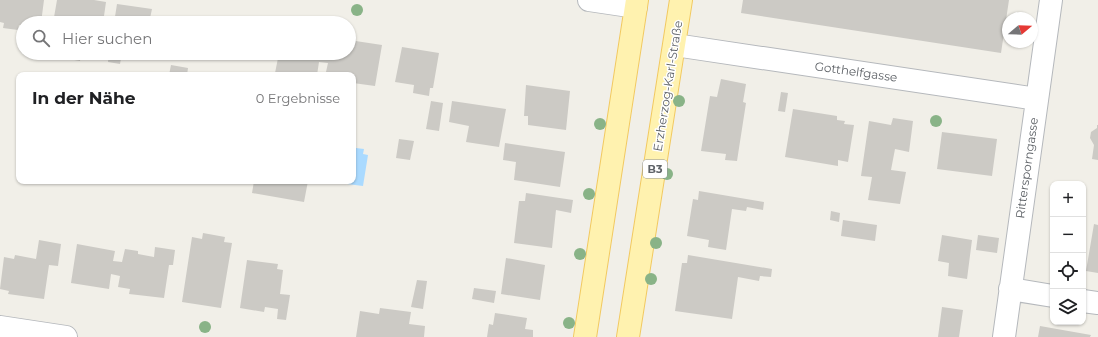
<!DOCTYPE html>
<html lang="de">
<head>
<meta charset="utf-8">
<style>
	body { margin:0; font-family:Montserrat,sans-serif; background:#f2f2f2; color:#202124 }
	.controls { position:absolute; right:12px; bottom:12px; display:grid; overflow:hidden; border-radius:8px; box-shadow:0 1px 3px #0004 }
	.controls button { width:36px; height:36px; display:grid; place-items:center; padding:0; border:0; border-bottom:1px solid #e0e0e0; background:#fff; color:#202124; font:20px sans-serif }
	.compass { position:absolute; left:1002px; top:12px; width:36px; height:36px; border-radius:50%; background:#fff; box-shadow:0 1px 3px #0004; rotate:71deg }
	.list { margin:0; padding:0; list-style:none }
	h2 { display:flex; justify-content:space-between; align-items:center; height:52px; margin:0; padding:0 16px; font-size:17px }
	h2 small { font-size:13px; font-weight:400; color:#757577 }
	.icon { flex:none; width:22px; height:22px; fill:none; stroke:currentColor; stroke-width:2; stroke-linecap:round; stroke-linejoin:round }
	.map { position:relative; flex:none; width:1098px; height:337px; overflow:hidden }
	.search { position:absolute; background:#fff; box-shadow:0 1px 3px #0004; left:16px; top:16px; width:340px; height:44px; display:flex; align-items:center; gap:10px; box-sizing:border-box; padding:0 14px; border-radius:22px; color:#757577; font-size:15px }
	.panel { position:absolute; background:#fff; box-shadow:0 1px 3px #0004; left:16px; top:72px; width:340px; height:112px; border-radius:8px }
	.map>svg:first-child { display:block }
	.water { fill:#aadaff }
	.building { fill:#cccac5 }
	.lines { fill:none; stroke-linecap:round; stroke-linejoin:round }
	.minor-casing { stroke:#b5b8bc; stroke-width:24 }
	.primary-casing { stroke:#f2c960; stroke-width:24 }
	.minor { stroke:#fff; stroke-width:22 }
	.primary { stroke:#fff2af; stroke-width:22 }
	.tree { fill:#89b387 }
	.labels { text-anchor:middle; stroke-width:3; stroke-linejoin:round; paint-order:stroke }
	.shield { fill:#fff; stroke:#8f9295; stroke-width:1 }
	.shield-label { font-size:11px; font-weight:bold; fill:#5f6368 }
	.street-label { font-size:12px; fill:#5f6368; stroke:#fff }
</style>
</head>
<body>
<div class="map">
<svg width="1098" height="337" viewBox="0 0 1098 337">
	<rect width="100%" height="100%" fill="#f1efe8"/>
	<path class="water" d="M 356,148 L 364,149 L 363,154 L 368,155 L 363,186 L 347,184 L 347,181 L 353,181 L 353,153 L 355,153 Z"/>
	<path class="building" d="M 0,0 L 44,0 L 41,23 L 23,23 L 23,26 L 19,25 L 18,30 L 3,28 L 4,23 L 0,22 Z
		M 57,0 L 94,0 L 106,2 L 103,23 L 53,23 Z
		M 743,0 L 1009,0 L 1001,53 L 741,13 Z
		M 117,4 L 152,9 L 149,23 L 114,23 Z
		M 349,40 L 382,45 L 375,86 L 353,83 L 353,75 L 335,75 L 326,72 L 328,63 L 319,62 L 317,75 L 286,75 L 275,73 L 279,53 L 349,53 Z
		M 402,47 L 439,53 L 433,88 L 430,88 L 429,96 L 413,93 L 414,85 L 395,82 Z
		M 57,53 L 98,53 L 98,58 L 81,55 L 80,61 L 57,57 Z
		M 109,53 L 122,53 L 120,64 L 108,62 Z
		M 171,65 L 188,68 L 187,75 L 169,75 Z
		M 721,79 L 746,84 L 743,102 L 746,103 L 737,161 L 725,160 L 726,154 L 701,151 L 710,96 L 717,97 Z
		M 526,85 L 570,91 L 566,130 L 528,125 L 528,116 L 524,116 Z
		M 781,92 L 788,93 L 785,112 L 778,111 Z
		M 431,101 L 443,103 L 439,131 L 426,129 Z
		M 452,101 L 506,109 L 499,147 L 466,142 L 469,126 L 449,122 Z
		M 793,109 L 837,116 L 837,120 L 845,121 L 844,124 L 854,125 L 848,162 L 838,160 L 838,166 L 785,157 Z
		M 893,118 L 913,121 L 909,152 L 895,149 L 891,170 L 906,172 L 900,204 L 868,200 L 872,177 L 861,176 L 869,121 L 891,125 Z
		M 1097,125 L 1098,125 L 1098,160 L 1092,159 L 1094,145 L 1090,138 L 1091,132 L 1097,128 Z
		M 942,132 L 997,139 L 992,176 L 937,169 Z
		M 399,139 L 414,141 L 410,160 L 396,158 Z
		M 505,143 L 565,152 L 560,187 L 514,180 L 516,162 L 503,160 Z
		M 254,181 L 308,181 L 304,202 L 252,193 Z
		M 699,191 L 764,202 L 763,210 L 747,207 L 746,211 L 732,209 L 726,250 L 708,247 L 709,240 L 687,236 L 693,199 L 698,200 Z
		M 526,193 L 573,200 L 571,213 L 556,210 L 552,248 L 514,243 L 519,201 L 525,201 Z
		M 831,211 L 840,213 L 839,222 L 830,220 Z
		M 843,220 L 877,225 L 875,241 L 841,236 Z
		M 1094,224 L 1098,225 L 1098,273 L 1086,271 Z
		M 203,233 L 225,237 L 224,242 L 232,243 L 221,308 L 182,302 L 192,237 L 202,239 Z
		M 942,235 L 972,240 L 967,279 L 948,276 L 949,263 L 938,261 Z
		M 978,235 L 999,238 L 997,253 L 976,250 Z
		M 39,240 L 61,244 L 58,266 L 49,265 L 44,299 L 8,294 L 9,291 L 0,289 L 4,257 L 14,259 L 15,255 L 36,259 Z
		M 77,244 L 115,251 L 113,261 L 122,262 L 125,249 L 138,251 L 138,254 L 154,257 L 155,247 L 175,250 L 173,265 L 169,265 L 164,298 L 129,294 L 130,289 L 118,287 L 120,276 L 111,274 L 109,289 L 71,283 Z
		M 688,255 L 772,269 L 771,277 L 760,276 L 759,281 L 738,277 L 732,319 L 675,311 L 682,263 L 687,263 Z
		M 506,258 L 545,265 L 540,300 L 501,294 Z
		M 247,260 L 278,264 L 277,269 L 283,270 L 280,294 L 290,295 L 286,320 L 277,319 L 278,309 L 265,307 L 264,312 L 240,308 Z
		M 417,280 L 427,281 L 423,309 L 411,307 Z
		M 474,288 L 496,291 L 494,303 L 472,299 Z
		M 942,307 L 963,310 L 959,337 L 938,337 Z
		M 380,308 L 411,312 L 409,324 L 425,326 L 424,337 L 356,337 L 360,311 L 379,314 Z
		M 495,313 L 527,318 L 525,329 L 533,330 L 533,337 L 487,337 L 489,324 L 493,325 Z
		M 1040,326 L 1091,335 L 1090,337 L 1038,337 Z"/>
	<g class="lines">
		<defs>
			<path id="minor" d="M 589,0 L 636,7
				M 675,45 L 1037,99
				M 1010,289 L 1053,296
				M 1083,301 L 1098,303
				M 0,327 L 66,337
				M 1004,337 L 1051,0"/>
			<path id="primary" d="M 585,337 L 637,0
				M 628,337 L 681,0"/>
		</defs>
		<use href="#minor" class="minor-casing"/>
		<use href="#primary" class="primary-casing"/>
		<use href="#minor" class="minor"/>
		<use href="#primary" class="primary"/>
	</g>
	<g class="tree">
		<circle cx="357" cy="10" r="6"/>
		<circle cx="679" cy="101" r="6"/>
		<circle cx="936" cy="121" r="6"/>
		<circle cx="600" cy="124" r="6"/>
		<circle cx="667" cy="174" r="6"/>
		<circle cx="589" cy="194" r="6"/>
		<circle cx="656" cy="243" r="6"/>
		<circle cx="580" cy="254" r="6"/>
		<circle cx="651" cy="279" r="6"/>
		<circle cx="569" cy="323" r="6"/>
		<circle cx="205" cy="327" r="6"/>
	</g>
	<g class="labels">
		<rect class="shield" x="643" y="160" width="24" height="18" rx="3"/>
		<g class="shield-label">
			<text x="655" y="173">B3</text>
		</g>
		<g class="street-label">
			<text transform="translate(856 72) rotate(8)" y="4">Gotthelfgasse</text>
			<text transform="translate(668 86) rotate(-81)" y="4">Erzherzog-Karl-Straße</text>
			<text transform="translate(1027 168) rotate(-82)" y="4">Rittersporngasse</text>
		</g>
	</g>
</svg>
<div class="controls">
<button>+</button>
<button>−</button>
<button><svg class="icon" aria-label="locate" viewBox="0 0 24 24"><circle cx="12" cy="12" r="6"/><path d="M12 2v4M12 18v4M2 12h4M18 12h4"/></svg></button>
<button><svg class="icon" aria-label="layers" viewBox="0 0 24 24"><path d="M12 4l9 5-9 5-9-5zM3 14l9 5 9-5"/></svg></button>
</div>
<svg class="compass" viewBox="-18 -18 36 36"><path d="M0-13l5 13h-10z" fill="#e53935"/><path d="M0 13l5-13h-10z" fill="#757577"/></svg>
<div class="search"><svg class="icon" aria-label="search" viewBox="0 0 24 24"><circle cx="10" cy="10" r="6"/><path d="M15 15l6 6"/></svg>Hier suchen</div>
<section class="panel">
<h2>In der Nähe<small>0 Ergebnisse</small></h2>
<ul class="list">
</ul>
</section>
</div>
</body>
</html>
